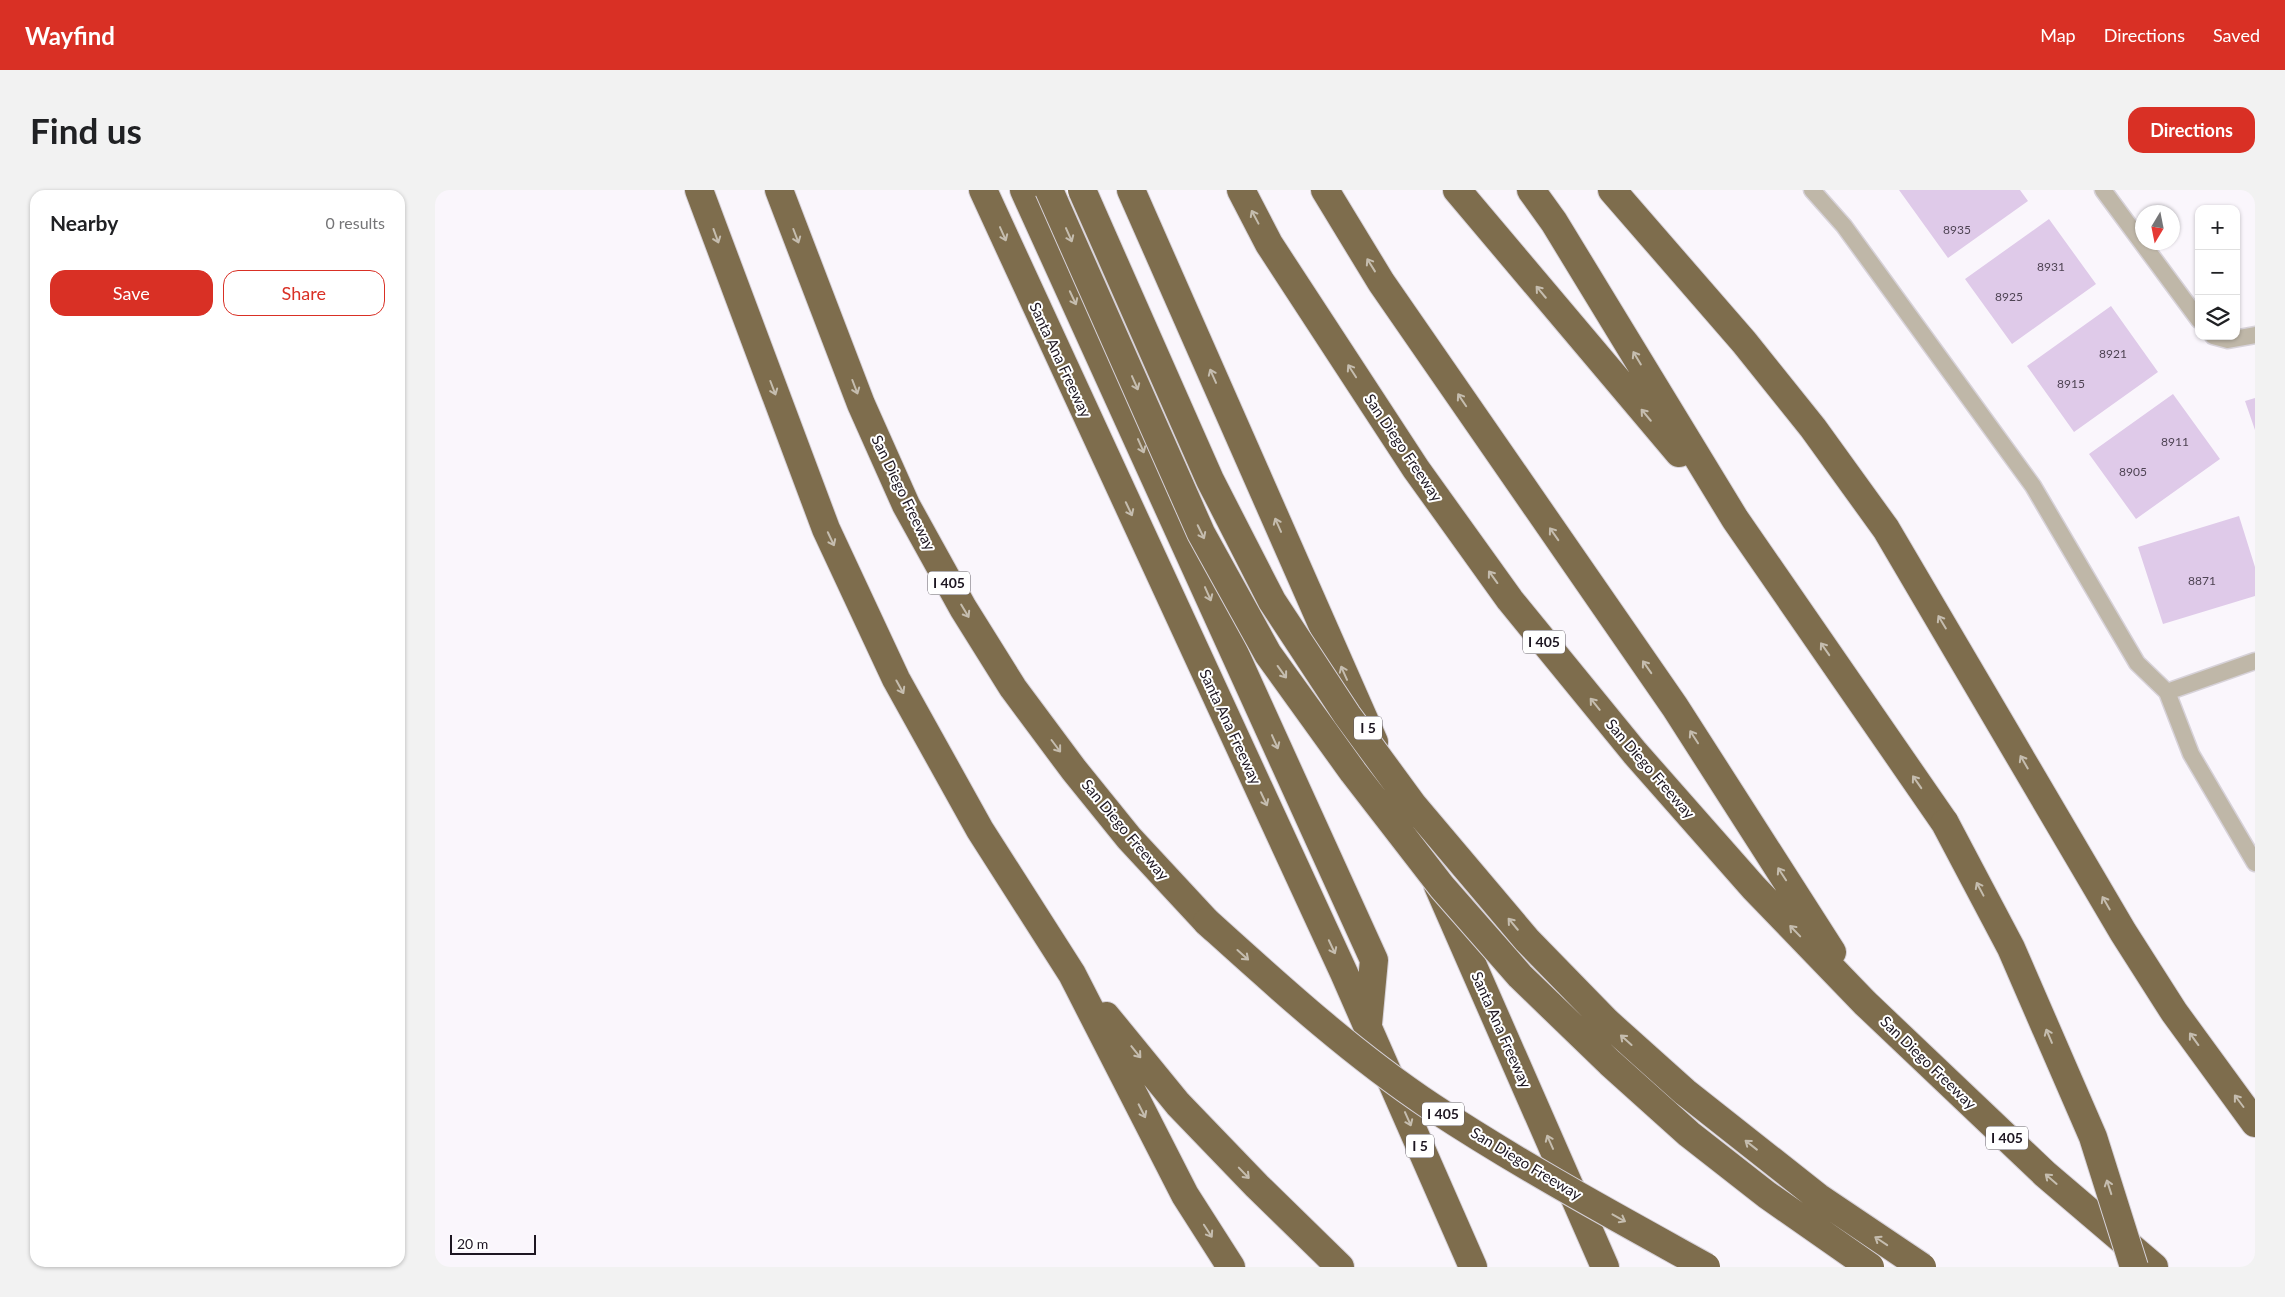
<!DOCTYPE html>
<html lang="en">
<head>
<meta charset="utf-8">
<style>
	body { margin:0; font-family:Lato,sans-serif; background:#f2f2f2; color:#202124 }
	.controls { position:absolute; right:15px; top:15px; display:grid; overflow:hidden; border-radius:10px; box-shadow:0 1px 4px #0004 }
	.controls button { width:45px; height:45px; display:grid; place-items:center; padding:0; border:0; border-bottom:1px solid #e0e0e0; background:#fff; color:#202124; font:25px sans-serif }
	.compass { position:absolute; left:1700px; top:15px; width:45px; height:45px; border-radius:50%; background:#fff; box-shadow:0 1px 4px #0004; rotate:190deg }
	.scale { position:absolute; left:15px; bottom:12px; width:86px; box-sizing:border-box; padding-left:5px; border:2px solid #1d1621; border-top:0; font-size:14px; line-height:18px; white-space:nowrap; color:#1d1621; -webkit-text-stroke:4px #fff; paint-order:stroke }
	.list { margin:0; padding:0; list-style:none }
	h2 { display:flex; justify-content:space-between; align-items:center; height:65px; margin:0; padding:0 20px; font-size:21px }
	h2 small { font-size:16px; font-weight:400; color:#757577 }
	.actions { display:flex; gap:10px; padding:15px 20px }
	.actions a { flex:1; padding:11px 0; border:1px solid #d93025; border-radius:15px; text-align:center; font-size:18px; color:#d93025 }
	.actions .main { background:#d93025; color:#fff }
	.icon { flex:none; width:28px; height:28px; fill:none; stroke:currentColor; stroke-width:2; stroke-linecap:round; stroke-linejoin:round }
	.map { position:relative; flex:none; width:1820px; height:1077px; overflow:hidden; border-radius:15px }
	header { display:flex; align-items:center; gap:30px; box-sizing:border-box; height:70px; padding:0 25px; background:#d93025; color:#fff }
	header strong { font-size:24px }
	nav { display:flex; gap:28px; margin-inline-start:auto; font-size:18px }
	.intro { display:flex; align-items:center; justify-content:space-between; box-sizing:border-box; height:120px; padding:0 30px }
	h1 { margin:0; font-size:35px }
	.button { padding:12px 22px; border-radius:15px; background:#d93025; color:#fff; font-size:18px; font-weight:700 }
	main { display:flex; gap:30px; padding:0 30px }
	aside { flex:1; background:#fff; border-radius:15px; box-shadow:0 1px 4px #0004 }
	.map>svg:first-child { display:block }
	.building { fill:#dfcae9 }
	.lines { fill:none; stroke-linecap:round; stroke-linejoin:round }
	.service-casing { stroke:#d7d2d9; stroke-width:19 }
	.motorway-casing { stroke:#d7d2d9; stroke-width:30 }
	.service { stroke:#bfb7a8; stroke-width:16 }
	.motorway { stroke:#7e6d4d; stroke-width:28 }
	.motorway-bridge-casing { stroke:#d7d2d9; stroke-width:30; stroke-linecap:butt }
	.motorway-bridge { stroke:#7e6d4d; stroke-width:28 }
	.oneway { stroke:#c5bdaf }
	.labels { text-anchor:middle; stroke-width:4; stroke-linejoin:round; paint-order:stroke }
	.number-label { font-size:12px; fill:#4e4353 }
	.shield { fill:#fff; stroke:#615c64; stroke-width:1 }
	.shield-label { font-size:14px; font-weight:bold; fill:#1d1621 }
	.street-label { font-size:15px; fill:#1d1621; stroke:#fff }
</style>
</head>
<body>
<header>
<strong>Wayfind</strong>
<nav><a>Map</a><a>Directions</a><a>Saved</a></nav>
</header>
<div class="intro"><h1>Find us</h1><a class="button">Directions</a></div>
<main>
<aside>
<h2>Nearby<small>0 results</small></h2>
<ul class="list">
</ul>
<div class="actions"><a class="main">Save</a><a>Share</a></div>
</aside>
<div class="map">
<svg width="1820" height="1077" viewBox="0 0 1820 1077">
	<rect width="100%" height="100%" fill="#faf6fc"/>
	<path class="building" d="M 1464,0 L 1585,0 L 1593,11 L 1513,68 Z
		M 1614,29 L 1661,94 L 1577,154 L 1530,89 Z
		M 1676,116 L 1723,182 L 1639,242 L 1592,176 Z
		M 1738,204 L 1785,269 L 1701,329 L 1654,264 Z
		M 1820,208 L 1820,240 L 1810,211 Z
		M 1804,326 L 1820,377 L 1820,406 L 1728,434 L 1703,357 Z"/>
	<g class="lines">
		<defs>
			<path id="service" d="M 1377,0 L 1409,36 L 1598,296 L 1702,473 L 1732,502 L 1756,564 L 1820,673
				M 1668,0 L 1764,130
				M 1778,146 L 1793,150 L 1820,145
				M 1732,502 L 1820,471"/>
			<path id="motorway" d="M 264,0 L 391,339 L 461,489 L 545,640 L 637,784 L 750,1005 L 796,1077
				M 344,0 L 426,214 L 471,315 L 528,418 L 578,498 L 639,580 L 694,648 L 772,732
				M 548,0 L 909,783 L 1038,1077
				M 589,0 L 939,770 L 933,834
				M 696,0 L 939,552
				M 806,0 L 834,54 L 981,279 L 1075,410 L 1200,563 L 1319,698 L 1430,813 L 1610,984 L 1719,1077
				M 890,0 L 946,92 L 1240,517 L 1397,762
				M 1022,0 L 1244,263
				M 1096,0 L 1119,32 L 1300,329 L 1510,633
				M 1177,0 L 1309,152 L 1378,238 L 1451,339 L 1688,742 L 1739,822 L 1820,933
				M 1003,696 L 1170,1077
				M 671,826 L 743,914 L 822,996 L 905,1077"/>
		</defs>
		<use href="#service" class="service-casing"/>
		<use href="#motorway" class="motorway-casing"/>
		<use href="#service" class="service"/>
		<use href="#motorway" class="motorway"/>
		<defs>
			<path id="motorway-bridge" d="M 614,0 L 766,343 L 833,464 L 918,582 L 1007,697 L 1085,786 L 1175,873 L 1254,944 L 1332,1005 L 1435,1077
				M 647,0 L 775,290 L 837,411 L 912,525 L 978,615 L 1092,750 L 1172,832 L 1250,902 L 1383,1007 L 1487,1077
				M 1510,633 L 1576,758 L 1658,947 L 1699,1077
				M 772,732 C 844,797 916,863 997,917 C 1085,975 1179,1026 1271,1077"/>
		</defs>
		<use href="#motorway-bridge" class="motorway-bridge-casing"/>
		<use href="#motorway-bridge" class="motorway-bridge"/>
	</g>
	<defs><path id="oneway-shaft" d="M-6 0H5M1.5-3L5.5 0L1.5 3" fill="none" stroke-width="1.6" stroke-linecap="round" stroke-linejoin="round" transform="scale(1.25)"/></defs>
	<g class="oneway">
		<use href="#oneway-shaft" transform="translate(820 27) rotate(-118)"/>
		<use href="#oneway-shaft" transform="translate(568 44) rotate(66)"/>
		<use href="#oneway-shaft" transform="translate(634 45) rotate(66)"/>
		<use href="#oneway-shaft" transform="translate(281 46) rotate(70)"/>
		<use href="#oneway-shaft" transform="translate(361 46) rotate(69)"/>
		<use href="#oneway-shaft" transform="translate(936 75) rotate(-122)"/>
		<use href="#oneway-shaft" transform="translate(1106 102) rotate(-130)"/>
		<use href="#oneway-shaft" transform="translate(638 108) rotate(65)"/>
		<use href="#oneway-shaft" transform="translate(1202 168) rotate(-121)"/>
		<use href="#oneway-shaft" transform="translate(917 181) rotate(-123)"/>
		<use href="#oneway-shaft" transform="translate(778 186) rotate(-114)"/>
		<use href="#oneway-shaft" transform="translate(700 193) rotate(66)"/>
		<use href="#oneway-shaft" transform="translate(420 197) rotate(69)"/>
		<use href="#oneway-shaft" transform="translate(338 198) rotate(69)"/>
		<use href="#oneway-shaft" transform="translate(1027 210) rotate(-124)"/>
		<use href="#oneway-shaft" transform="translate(1211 225) rotate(-130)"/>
		<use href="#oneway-shaft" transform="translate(706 256) rotate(66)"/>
		<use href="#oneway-shaft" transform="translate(694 319) rotate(65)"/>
		<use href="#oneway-shaft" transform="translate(843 335) rotate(-114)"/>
		<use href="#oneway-shaft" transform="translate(766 342) rotate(64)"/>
		<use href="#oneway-shaft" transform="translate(1119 344) rotate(-125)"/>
		<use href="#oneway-shaft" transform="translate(396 349) rotate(65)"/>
		<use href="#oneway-shaft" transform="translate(1058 387) rotate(-126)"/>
		<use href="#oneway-shaft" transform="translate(773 404) rotate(66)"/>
		<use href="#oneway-shaft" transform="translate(530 421) rotate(59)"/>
		<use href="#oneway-shaft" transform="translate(1507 432) rotate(-121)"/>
		<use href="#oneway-shaft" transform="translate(1390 459) rotate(-125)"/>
		<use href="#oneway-shaft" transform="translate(1212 477) rotate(-125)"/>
		<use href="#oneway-shaft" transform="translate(847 482) rotate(54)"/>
		<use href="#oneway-shaft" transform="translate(909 483) rotate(-114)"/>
		<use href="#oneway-shaft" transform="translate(465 497) rotate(61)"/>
		<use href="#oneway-shaft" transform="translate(1160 514) rotate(-129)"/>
		<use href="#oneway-shaft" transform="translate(1259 547) rotate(-123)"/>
		<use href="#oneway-shaft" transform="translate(840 552) rotate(66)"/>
		<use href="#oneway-shaft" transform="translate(621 556) rotate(53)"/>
		<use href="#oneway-shaft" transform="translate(1589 572) rotate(-120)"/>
		<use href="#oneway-shaft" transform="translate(1482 592) rotate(-125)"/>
		<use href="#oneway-shaft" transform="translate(829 609) rotate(65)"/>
		<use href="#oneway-shaft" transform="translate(1347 684) rotate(-123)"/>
		<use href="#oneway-shaft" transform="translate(1545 699) rotate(-118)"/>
		<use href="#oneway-shaft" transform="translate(1671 713) rotate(-120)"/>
		<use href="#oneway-shaft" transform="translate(1078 734) rotate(-130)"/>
		<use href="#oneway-shaft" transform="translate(1360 741) rotate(-134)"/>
		<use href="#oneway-shaft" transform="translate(897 757) rotate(65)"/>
		<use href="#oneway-shaft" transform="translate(808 765) rotate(42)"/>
		<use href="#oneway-shaft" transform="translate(1614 846) rotate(-113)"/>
		<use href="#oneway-shaft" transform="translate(1759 849) rotate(-126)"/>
		<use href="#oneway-shaft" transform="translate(1191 850) rotate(-138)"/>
		<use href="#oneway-shaft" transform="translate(701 862) rotate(51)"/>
		<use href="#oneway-shaft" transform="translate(1804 911) rotate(-127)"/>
		<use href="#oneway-shaft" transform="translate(707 921) rotate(63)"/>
		<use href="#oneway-shaft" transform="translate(973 929) rotate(66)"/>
		<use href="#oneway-shaft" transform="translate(1115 952) rotate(-114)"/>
		<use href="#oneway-shaft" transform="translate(1316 955) rotate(-142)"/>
		<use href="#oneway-shaft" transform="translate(809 983) rotate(46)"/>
		<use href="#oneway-shaft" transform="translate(1616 989) rotate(-139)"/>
		<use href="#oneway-shaft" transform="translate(1674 997) rotate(-108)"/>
		<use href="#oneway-shaft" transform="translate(1184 1028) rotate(29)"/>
		<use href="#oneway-shaft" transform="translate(773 1041) rotate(57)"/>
		<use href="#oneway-shaft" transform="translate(1446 1051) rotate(-146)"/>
	</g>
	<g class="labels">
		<g class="number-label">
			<text x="1522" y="44">8935</text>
			<text x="1616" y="81">8931</text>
			<text x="1574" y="111">8925</text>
			<text x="1678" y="168">8921</text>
			<text x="1636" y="198">8915</text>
			<text x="1740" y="256">8911</text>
			<text x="1698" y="286">8905</text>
			<text x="1767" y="395">8871</text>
		</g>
		<g class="shield">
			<rect x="493" y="381.5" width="42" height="23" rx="4"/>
			<rect x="1088" y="440.5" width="42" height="23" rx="4"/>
			<rect x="919" y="526.5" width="28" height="23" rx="4"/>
			<rect x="987" y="912.5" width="42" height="23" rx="4"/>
			<rect x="1551" y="936.5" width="42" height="23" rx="4"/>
			<rect x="971" y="944.5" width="28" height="23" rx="4"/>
		</g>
		<g class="shield-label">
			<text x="514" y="398">I 405</text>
			<text x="1109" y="457">I 405</text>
			<text x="933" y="543">I 5</text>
			<text x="1008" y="929">I 405</text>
			<text x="1572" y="953">I 405</text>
			<text x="985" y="961">I 5</text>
		</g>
		<g class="street-label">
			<text transform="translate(625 170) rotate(65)" y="5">Santa Ana Freeway</text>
			<text transform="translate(968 258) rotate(56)" y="5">San Diego Freeway</text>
			<text transform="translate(468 303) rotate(64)" y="5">San Diego Freeway</text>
			<text transform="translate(795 537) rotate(65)" y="5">Santa Ana Freeway</text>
			<text transform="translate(1215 579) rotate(49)" y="5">San Diego Freeway</text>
			<text transform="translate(690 640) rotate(50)" y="5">San Diego Freeway</text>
			<text transform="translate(1066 840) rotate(66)" y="5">Santa Ana Freeway</text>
			<text transform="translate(1493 873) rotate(44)" y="5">San Diego Freeway</text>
			<text transform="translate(1091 974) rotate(31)" y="5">San Diego Freeway</text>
		</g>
	</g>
</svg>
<div class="controls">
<button>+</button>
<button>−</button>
<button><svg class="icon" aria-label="layers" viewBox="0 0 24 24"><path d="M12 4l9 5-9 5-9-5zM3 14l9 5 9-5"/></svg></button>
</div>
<svg class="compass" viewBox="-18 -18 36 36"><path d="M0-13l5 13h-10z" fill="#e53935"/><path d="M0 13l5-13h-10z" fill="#757577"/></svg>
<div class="scale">20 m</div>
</div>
</main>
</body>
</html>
